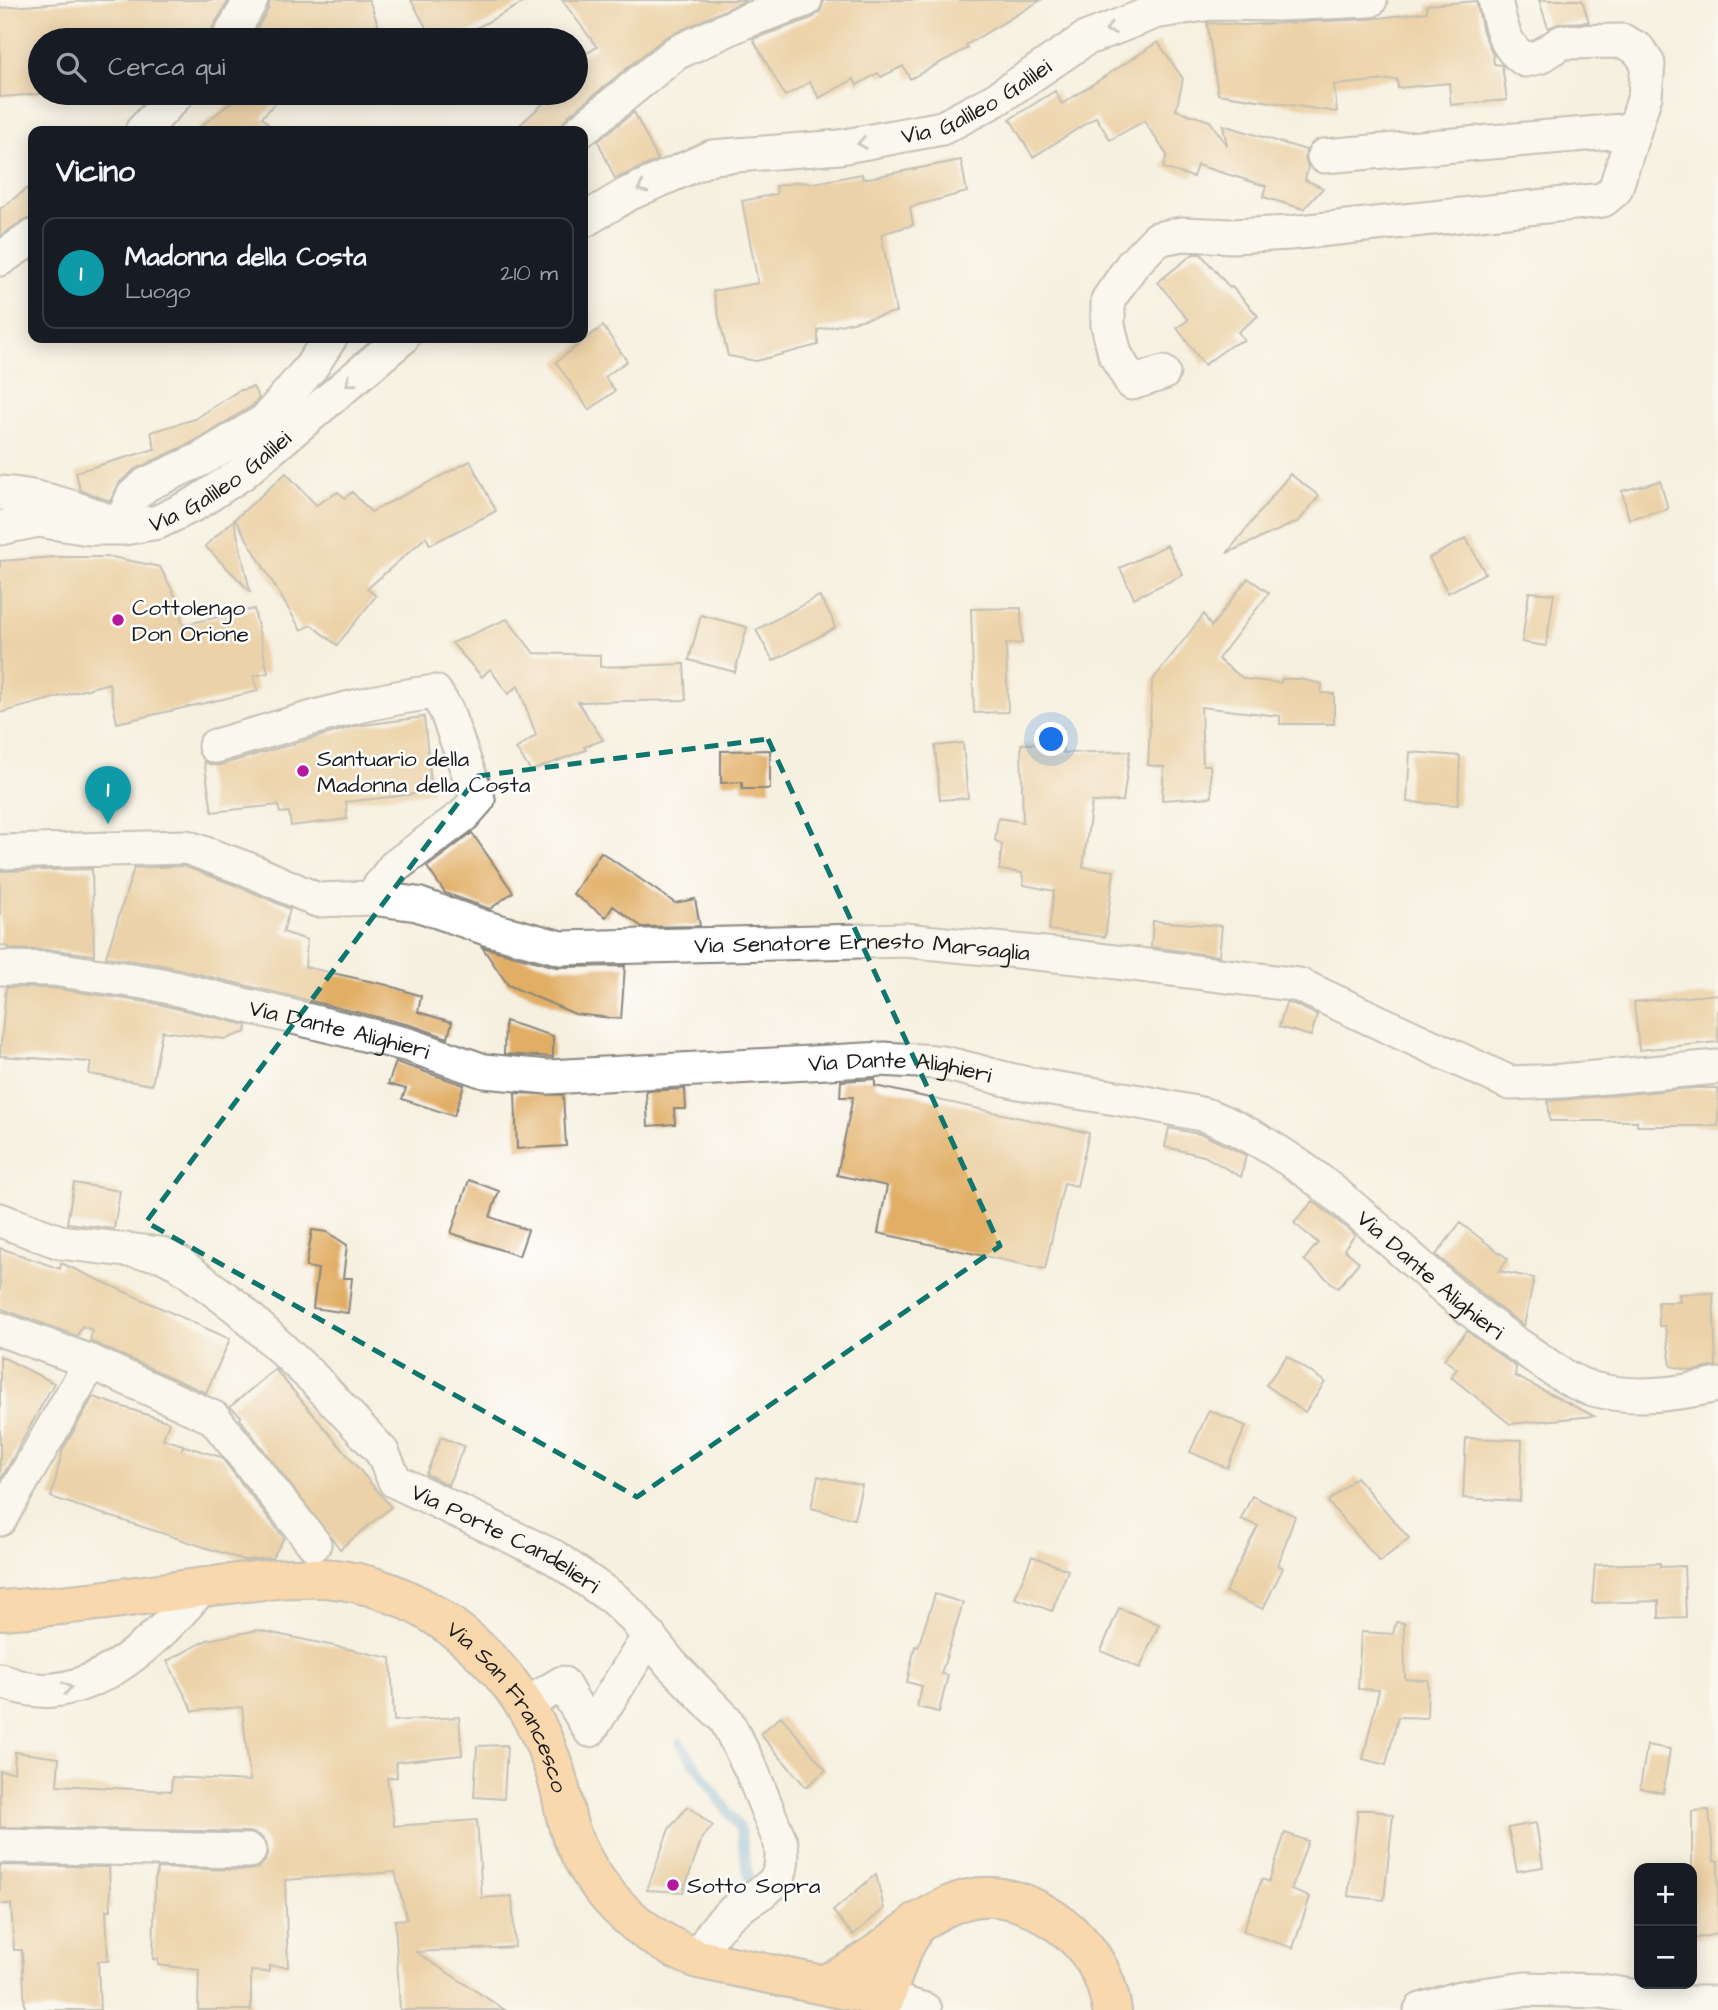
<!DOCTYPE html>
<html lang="it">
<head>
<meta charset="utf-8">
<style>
	body { margin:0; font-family:"Architects Daughter",sans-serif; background:#242831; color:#f1f3f6 }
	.controls { position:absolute; right:21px; bottom:21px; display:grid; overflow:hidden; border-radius:14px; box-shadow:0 4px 18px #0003 }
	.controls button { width:63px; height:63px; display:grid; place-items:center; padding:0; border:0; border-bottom:2px solid #363941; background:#171b24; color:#f1f3f6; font:35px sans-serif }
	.you { position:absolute; left:1052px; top:740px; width:24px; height:24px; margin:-18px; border:5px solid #fff; border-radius:50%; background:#1a73e8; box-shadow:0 0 0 10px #1a73e833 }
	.badge { display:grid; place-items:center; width:46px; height:46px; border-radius:50%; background:#0b8043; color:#fff; font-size:23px; font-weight:700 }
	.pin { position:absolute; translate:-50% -58px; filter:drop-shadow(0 2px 4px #0008) }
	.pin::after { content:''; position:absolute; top:37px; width:24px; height:21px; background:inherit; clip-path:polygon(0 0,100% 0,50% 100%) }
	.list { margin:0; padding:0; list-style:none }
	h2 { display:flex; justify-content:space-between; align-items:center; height:91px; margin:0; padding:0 28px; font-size:30px }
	h2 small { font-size:23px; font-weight:400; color:#9ea1a6 }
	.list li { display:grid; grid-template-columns:46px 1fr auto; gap:21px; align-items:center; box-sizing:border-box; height:112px; margin:0 14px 14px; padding:0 14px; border:2px solid #363941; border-radius:14px }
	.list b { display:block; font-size:26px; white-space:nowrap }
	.list p { margin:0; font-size:23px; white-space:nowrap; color:#9ea1a6 }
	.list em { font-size:23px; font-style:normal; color:#9ea1a6 }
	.icon { flex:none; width:38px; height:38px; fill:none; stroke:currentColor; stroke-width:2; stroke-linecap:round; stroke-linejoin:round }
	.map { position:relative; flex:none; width:1718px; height:2010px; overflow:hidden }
	.search { position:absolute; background:#171b24; box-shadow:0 4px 18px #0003; left:28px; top:28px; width:560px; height:77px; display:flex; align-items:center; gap:18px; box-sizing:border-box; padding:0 24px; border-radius:38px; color:#9ea1a6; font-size:26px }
	.panel { position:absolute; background:#171b24; box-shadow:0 4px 18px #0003; left:28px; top:126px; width:560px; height:217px; border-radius:14px }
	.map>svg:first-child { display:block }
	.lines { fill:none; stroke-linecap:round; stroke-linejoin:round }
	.stream { stroke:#5da0d1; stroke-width:10 }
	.building { fill:#e1ae65 }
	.minor-casing { stroke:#89867e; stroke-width:37 }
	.major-casing { stroke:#89867e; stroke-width:42 }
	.minor { stroke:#fff; stroke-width:33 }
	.major { stroke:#febb71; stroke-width:38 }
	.oneway { stroke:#999 }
	.marked { fill:none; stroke:#0f766e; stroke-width:5; stroke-dasharray:14 9; stroke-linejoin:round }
	.poi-dot { fill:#b5179e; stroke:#fff; stroke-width:2.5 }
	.labels { text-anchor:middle; stroke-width:5; stroke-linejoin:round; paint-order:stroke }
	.street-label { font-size:23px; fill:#1c1c1c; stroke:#fff }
	.poi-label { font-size:23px; fill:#1c1c1c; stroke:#fff; text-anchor:start }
</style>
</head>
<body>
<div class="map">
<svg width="1718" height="2010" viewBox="0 0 1718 2010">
	<rect width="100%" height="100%" fill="#fff"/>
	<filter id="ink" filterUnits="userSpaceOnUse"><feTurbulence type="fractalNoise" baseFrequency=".0143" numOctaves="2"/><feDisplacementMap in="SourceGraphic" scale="14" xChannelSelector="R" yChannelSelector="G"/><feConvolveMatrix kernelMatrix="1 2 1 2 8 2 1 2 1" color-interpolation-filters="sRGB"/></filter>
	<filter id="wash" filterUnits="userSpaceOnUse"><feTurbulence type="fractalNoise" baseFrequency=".00686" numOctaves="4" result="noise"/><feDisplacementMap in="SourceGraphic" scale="28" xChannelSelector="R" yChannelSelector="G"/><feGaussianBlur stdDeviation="1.57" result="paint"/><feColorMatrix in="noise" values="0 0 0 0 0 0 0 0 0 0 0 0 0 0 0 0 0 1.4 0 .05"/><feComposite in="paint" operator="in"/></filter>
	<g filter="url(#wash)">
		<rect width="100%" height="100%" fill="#f6f0e0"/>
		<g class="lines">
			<path class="stream" d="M 680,1743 L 740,1829 L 749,1877"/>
		</g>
		<g id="blocks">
			<path class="building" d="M 98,0 L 229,0 L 211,30 L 209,40 L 40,40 L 40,94 L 0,97 L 0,8 Z
				M 270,0 L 369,0 L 384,40 L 250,40 L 268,10 Z
				M 411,0 L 528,0 L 455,40 L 433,40 Z
				M 562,0 L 747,0 L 664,38 L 568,116 L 562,124 L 561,131 L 513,131 L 555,93 L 576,93 L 576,60 L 597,47 Z
				M 824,0 L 1041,0 L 966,45 L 968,48 L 910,79 L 903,66 L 881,77 L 878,73 L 857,85 L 854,79 L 819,98 L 810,82 L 785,96 L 753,39 L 812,18 L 820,12 Z
				M 1539,0 L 1582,0 L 1589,22 L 1562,23 L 1548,28 Z
				M 1476,1 L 1483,32 L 1493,55 L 1494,64 L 1502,65 L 1507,100 L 1451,105 L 1449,83 L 1398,88 L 1397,79 L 1334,85 L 1337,112 L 1218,94 L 1207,23 L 1243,25 L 1371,19 L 1427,12 L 1427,5 Z
				M 1158,42 L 1183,79 L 1176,110 L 1210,121 L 1227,146 L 1223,125 L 1306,150 L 1305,158 L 1308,167 L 1305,180 L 1323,188 L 1304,209 L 1263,197 L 1266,186 L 1197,165 L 1193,177 L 1163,168 L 1167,155 L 1144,121 L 1110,140 L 1096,117 L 1033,157 L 1010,119 L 1055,91 L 1062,104 Z
				M 243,93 L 285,93 L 262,117 L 274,131 L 195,131 Z
				M 634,112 L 658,160 L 615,179 L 598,141 Z
				M 961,160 L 967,192 L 910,207 L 913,225 L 881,234 L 896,312 L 818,330 L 818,345 L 756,361 L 728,356 L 713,291 L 758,283 L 742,201 L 777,194 L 776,186 L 798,182 L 815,183 L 862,174 L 863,179 Z
				M 33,184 L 33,217 L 22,221 L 0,236 L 0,209 Z
				M 1193,254 L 1201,254 L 1230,288 L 1232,287 L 1258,316 L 1238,332 L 1244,340 L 1230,346 L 1204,365 L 1177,328 L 1188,320 L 1158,282 Z
				M 603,326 L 627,361 L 605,377 L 615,391 L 589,410 L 556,362 Z
				M 253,387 L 259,398 L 252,406 L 191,443 L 135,469 L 120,482 L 110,501 L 80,490 L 76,472 L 155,449 L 151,432 L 195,419 L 238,391 Z
				M 470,461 L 496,511 L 430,545 L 426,537 L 367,589 L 376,596 L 337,645 L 311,625 L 301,630 L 235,519 L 286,473 L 316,505 L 338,492 L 345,498 L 352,492 L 371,512 Z
				M 1290,474 L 1319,496 L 1299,521 L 1227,553 Z
				M 1660,481 L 1668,509 L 1629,519 L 1622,491 Z
				M 234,520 L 250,591 L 205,546 Z
				M 1466,538 L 1485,573 L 1448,593 L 1429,558 Z
				M 1167,545 L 1183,575 L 1134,598 L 1120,568 Z
				M 56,557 L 112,557 L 160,567 L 177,599 L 183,625 L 254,609 L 268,673 L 253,676 L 258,691 L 117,723 L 109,683 L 0,713 L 0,561 Z
				M 1248,578 L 1269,593 L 1218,659 L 1244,679 L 1281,683 L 1281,679 L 1300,679 L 1322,684 L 1321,693 L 1334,694 L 1334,724 L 1280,724 L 1280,716 L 1201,707 L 1203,765 L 1210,765 L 1212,797 L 1162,800 L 1164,767 L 1148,765 L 1152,681 L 1204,614 L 1211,627 Z
				M 1529,592 L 1554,594 L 1546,646 L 1522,642 Z
				M 819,596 L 831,616 L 835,628 L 773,661 L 756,630 Z
				M 1021,608 L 1022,643 L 1006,644 L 1008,712 L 974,713 L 971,609 Z
				M 701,615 L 747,627 L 735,672 L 689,660 Z
				M 507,619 L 534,653 L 600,655 L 600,667 L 684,664 L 686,700 L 578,702 L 603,740 L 584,747 L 586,750 L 531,771 L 516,749 L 536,735 L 518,686 L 508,694 L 490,669 L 482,677 L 452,643 Z
				M 424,717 L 432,792 L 346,802 L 347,819 L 291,826 L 289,812 L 280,813 L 278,805 L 212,812 L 204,761 L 211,765 L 220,765 L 356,726 Z
				M 963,743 L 968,798 L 940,800 L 935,746 Z
				M 1063,743 L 1063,753 L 1130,751 L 1123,801 L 1092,802 L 1083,867 L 1114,871 L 1105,937 L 1049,930 L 1054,891 L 1024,885 L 1022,873 L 999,870 L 1002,845 L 995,840 L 998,818 L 1023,822 L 1021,744 Z
				M 770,750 L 770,789 L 742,789 L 742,782 L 721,783 L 721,751 Z
				M 1410,752 L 1460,756 L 1458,805 L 1407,802 Z
				M 472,833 L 513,892 L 490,909 L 445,893 L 427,867 Z
				M 601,852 L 675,903 L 695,899 L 700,926 L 642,927 L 613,906 L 606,917 L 573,894 Z
				M 183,866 L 243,888 L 290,909 L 283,932 L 307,940 L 305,967 L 387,985 L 421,996 L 418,1012 L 452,1022 L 448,1038 L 414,1026 L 162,965 L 106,957 L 134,868 Z
				M 92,869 L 94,955 L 54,950 L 9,949 L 9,947 L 0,945 L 0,871 Z
				M 1153,921 L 1222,926 L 1219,956 L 1151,947 Z
				M 482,947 L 556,967 L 625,966 L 621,1019 L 575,1014 L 508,985 Z
				M 6,987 L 51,988 L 153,1003 L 247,1025 L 246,1032 L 225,1039 L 162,1031 L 152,1085 L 89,1074 L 91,1062 L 0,1056 Z
				M 1718,994 L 1718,1042 L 1639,1050 L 1634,1002 Z
				M 1286,1003 L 1294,1004 L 1317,1015 L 1311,1036 L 1279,1027 Z
				M 505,1021 L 553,1036 L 553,1057 L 504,1054 Z
				M 396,1062 L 464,1085 L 454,1116 L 402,1099 L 406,1089 L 388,1084 Z
				M 875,1079 L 875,1086 L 1089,1133 L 1077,1186 L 1064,1183 L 1045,1269 L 878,1233 L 887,1186 L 837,1175 L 853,1097 L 840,1097 L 841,1081 Z
				M 1695,1088 L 1718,1088 L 1718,1126 L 1637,1126 L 1637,1121 L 1550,1121 L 1548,1101 Z
				M 685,1089 L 686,1109 L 674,1109 L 675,1124 L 648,1126 L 646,1091 Z
				M 515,1093 L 563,1095 L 566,1146 L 517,1149 Z
				M 1169,1128 L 1204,1135 L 1246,1155 L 1241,1177 L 1204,1156 L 1165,1147 Z
				M 469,1180 L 499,1191 L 490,1217 L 528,1230 L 519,1256 L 451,1233 Z
				M 74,1183 L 120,1191 L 114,1229 L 67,1223 Z
				M 1313,1201 L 1355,1235 L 1344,1249 L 1359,1262 L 1338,1288 L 1304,1260 L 1318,1243 L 1294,1223 Z
				M 1460,1223 L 1508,1259 L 1499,1271 L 1534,1278 L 1524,1326 L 1497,1306 L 1436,1255 Z
				M 312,1230 L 327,1232 L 347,1245 L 343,1278 L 352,1278 L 348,1313 L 313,1308 L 318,1269 L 306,1267 Z
				M 0,1248 L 60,1269 L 61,1263 L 230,1339 L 206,1393 L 90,1341 L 92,1330 L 82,1326 L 77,1336 L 0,1308 Z
				M 1713,1293 L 1716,1366 L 1692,1371 L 1671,1366 L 1665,1326 L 1659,1326 L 1658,1302 L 1680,1302 L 1679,1294 Z
				M 1467,1331 L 1516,1367 L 1515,1376 L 1594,1416 L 1510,1424 L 1451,1377 L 1457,1369 L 1444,1359 Z
				M 0,1356 L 54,1383 L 0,1481 Z
				M 1287,1356 L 1325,1382 L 1305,1412 L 1266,1385 Z
				M 275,1369 L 391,1507 L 340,1549 L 240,1419 L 241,1416 L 230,1407 Z
				M 93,1397 L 169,1422 L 163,1439 L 183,1445 L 182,1448 L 185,1446 L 221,1457 L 284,1538 L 272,1558 L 244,1560 L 51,1497 L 63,1449 Z
				M 1209,1410 L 1246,1426 L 1227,1468 L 1190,1452 Z
				M 441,1437 L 464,1446 L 448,1485 L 426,1474 Z
				M 1466,1438 L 1522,1440 L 1520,1501 L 1463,1498 Z
				M 818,1476 L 862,1485 L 854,1519 L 811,1508 Z
				M 1356,1477 L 1409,1538 L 1380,1562 L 1328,1502 Z
				M 1252,1496 L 1295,1516 L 1278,1565 L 1283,1568 L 1263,1609 L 1225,1592 L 1258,1526 L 1241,1519 Z
				M 1032,1556 L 1068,1570 L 1052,1611 L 1015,1598 Z
				M 1660,1563 L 1660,1567 L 1684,1566 L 1686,1617 L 1659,1618 L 1659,1601 L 1592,1603 L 1595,1565 Z
				M 935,1594 L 963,1603 L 941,1674 L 948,1675 L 939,1712 L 917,1707 L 922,1686 L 907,1682 L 915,1646 L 918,1647 Z
				M 1119,1608 L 1159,1624 L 1140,1668 L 1101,1651 Z
				M 1396,1622 L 1404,1623 L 1405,1679 L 1428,1680 L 1427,1718 L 1398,1717 L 1386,1765 L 1363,1759 L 1379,1690 L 1358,1689 L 1361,1632 L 1393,1634 Z
				M 258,1630 L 391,1658 L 394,1721 L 459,1717 L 462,1755 L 396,1762 L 397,1777 L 387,1778 L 394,1826 L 477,1820 L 482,1898 L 512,1896 L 515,1947 L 416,1952 L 505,2010 L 400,2010 L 395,1920 L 407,1919 L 395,1872 L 285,1880 L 288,1967 L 269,1966 L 269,1972 L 251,1971 L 251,2010 L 198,2010 L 199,1970 L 158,1965 L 158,1959 L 153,1959 L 155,1880 L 158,1868 L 249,1870 L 258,1868 L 265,1861 L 268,1852 L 266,1842 L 259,1835 L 249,1832 L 0,1827 L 0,1771 L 14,1772 L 15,1752 L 59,1758 L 57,1785 L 171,1791 L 172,1777 L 250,1781 L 242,1707 L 193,1711 L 167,1661 L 207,1640 Z
				M 781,1716 L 826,1770 L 806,1787 L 760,1734 Z
				M 507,1745 L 504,1799 L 474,1797 L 477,1746 Z
				M 1647,1745 L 1670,1749 L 1663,1793 L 1640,1788 Z
				M 688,1806 L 713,1826 L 702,1838 L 683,1892 L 647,1890 L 669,1829 Z
				M 1358,1810 L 1374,1810 L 1393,1815 L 1384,1900 L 1348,1896 Z
				M 1709,1810 L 1714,1861 L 1718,1861 L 1718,1934 L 1692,1939 L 1692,1811 Z
				M 1536,1823 L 1543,1867 L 1517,1871 L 1508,1828 Z
				M 1285,1833 L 1308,1841 L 1291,1890 L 1310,1897 L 1293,1948 L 1243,1931 L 1262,1879 L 1269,1882 Z
				M 0,1865 L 109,1867 L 111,1910 L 106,1910 L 108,1961 L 98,1961 L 100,2010 L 25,2010 L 22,1950 L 14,1950 L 11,1904 L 0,1904 Z
				M 876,1874 L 884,1909 L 853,1935 L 833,1911 Z"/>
		</g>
	</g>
	<g filter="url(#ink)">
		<use href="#blocks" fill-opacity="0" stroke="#89867e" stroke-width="2"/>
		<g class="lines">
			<defs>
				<g id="minor">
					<path d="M 228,40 L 251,0"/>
					<path d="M 142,131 L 178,93"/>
					<path d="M 580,131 L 676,53 L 743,22 L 805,0"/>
					<path d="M 1324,156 L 1634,130"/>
					<path id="s1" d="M 583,221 L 628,194 L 712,157 L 840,147 L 942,128 L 995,100 L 1085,39 L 1155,12 L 1210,3 L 1278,4 L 1370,0"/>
					<path d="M 0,259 L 33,237"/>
					<path d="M 1163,373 L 1132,383 L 1115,354 L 1108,325 L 1108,300 L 1132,265 L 1157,239 L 1182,234 L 1232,236 L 1290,233 L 1603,200 L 1615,190 L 1645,96 L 1648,64 L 1638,49 L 1623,41 L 1562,42 L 1539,57 L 1525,60 C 1502,45 1501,24 1495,0"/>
					<path d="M 0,493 C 45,496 83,510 124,528 L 126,513 L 133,496 L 147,484 L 200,460 L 265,421 L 311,367 L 330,338"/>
					<path id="s2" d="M 0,528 L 38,520 L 89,528 L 124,528 L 158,522 L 195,504 L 241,474 L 402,338"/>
					<path d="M 215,746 C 287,726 360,701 435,692 L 446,710 L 478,799 L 464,815 L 394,867 L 371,898"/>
					<path id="s3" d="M 0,852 L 186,847 L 250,870 L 317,900 L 371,898 L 417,904 L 486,928 L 561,948 L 905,940 L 1076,957 L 1299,985 L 1510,1083 L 1561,1081 L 1718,1067"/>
					<path id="s4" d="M 0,968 L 53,969 L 157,984 L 409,1045 L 484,1071 L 548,1077 L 884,1059 C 903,1061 923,1060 942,1063 C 973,1069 1003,1080 1034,1085 C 1080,1093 1125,1098 1170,1108 C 1183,1111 1198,1112 1211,1117 C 1333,1166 1417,1279 1524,1349 C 1545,1363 1568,1382 1593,1389 C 1634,1400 1677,1394 1718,1385"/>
					<path id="s5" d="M 0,1220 L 60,1242 L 160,1254 L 178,1263 L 238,1308 L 313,1378 L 382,1452 L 395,1481 L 554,1557 L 614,1599 L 634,1618 L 671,1664 L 726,1720 L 751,1769 L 781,1844 C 787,1888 763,1888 735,1910 C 717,1924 708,1939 698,1959"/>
					<path d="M 0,1329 L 91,1362"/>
					<path d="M 0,1519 L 91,1362 L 214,1418 L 314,1544"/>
					<path d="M 0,1680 C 17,1687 35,1692 53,1690 C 112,1685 166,1630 202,1587"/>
					<path d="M 524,1706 L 562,1683 L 590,1730 L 649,1636"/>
					<path d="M 0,1846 L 249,1851"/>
					<path d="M 885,1998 L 925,2010"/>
					<path d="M 1421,2010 L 1460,1998 L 1525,1989 L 1601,1991 L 1675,2003 L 1718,2003"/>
				</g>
				<g id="major">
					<path id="s6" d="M 0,1610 C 74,1606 147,1594 220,1585 C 256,1581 306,1574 342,1580 C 429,1593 509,1661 544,1742 C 549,1755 555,1768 558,1782 C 563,1797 564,1813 569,1828 C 591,1890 637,1935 698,1959 L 885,1998 L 900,1955 L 917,1922"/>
					<path d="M 825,1984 C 910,1948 955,1851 1057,1922 C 1088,1944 1106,1972 1112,2010"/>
				</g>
			</defs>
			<use href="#minor" class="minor-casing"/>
			<use href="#major" class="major-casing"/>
			<use href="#minor" class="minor"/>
			<use href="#major" class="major"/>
		</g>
		<defs><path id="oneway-chevron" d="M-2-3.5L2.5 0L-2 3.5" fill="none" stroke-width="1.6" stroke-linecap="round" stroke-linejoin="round" transform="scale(1.75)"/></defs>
		<g class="oneway">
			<use href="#oneway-chevron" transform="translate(1110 29) rotate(160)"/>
			<use href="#oneway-chevron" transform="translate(862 143) rotate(170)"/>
			<use href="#oneway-chevron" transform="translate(642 188) rotate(156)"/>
			<use href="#oneway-chevron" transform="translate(350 382) rotate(141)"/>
			<use href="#oneway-chevron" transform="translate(67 1688) rotate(-11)"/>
		</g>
	</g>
	<path d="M0 0H1718V2010H0ZM 768,739 L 1000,1246 L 637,1497 L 146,1222 L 478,776 Z" fill="#f6f0e0" fill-opacity=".55" fill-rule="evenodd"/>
	<path class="marked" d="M 768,739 L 1000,1246 L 637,1497 L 146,1222 L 478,776 Z"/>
	<g class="poi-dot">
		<circle cx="118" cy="620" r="7"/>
		<circle cx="303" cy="771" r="7"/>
		<circle cx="673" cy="1885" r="7"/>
	</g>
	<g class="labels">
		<g class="street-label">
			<text dy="8" stroke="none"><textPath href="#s1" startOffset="418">Via Galileo Galilei</textPath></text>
			<text dy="8" stroke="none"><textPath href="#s2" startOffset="234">Via Galileo Galilei</textPath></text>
			<text dy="8" stroke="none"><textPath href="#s3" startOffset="880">Via Senatore Ernesto Marsaglia</textPath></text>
			<text dy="8" stroke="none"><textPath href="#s4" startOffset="346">Via Dante Alighieri</textPath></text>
			<text dy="8" stroke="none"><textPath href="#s4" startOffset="914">Via Dante Alighieri</textPath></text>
			<text dy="8" stroke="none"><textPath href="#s4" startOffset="1502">Via Dante Alighieri</textPath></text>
			<text dy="8" stroke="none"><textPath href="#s5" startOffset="620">Via Porte Candelieri</textPath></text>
			<text dy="8" stroke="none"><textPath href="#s6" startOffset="564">Via San Francesco</textPath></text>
		</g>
		<g class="poi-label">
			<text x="132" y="615">Cottolengo<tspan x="132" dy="26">Don Orione</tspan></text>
			<text x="317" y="766">Santuario della<tspan x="317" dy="26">Madonna della Costa</tspan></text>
			<text x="687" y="1893">Sotto Sopra</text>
		</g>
	</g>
</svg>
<div class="controls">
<button>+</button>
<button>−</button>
</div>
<div class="you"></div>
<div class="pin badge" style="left:108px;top:824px;background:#0f9aa8">1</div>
<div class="search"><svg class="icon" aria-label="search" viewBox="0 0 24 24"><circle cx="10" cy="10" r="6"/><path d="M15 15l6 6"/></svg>Cerca qui</div>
<section class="panel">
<h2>Vicino<small></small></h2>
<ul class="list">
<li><span class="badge" style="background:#0f9aa8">1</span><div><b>Madonna della Costa</b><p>Luogo</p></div><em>210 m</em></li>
</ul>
</section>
</div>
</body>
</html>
